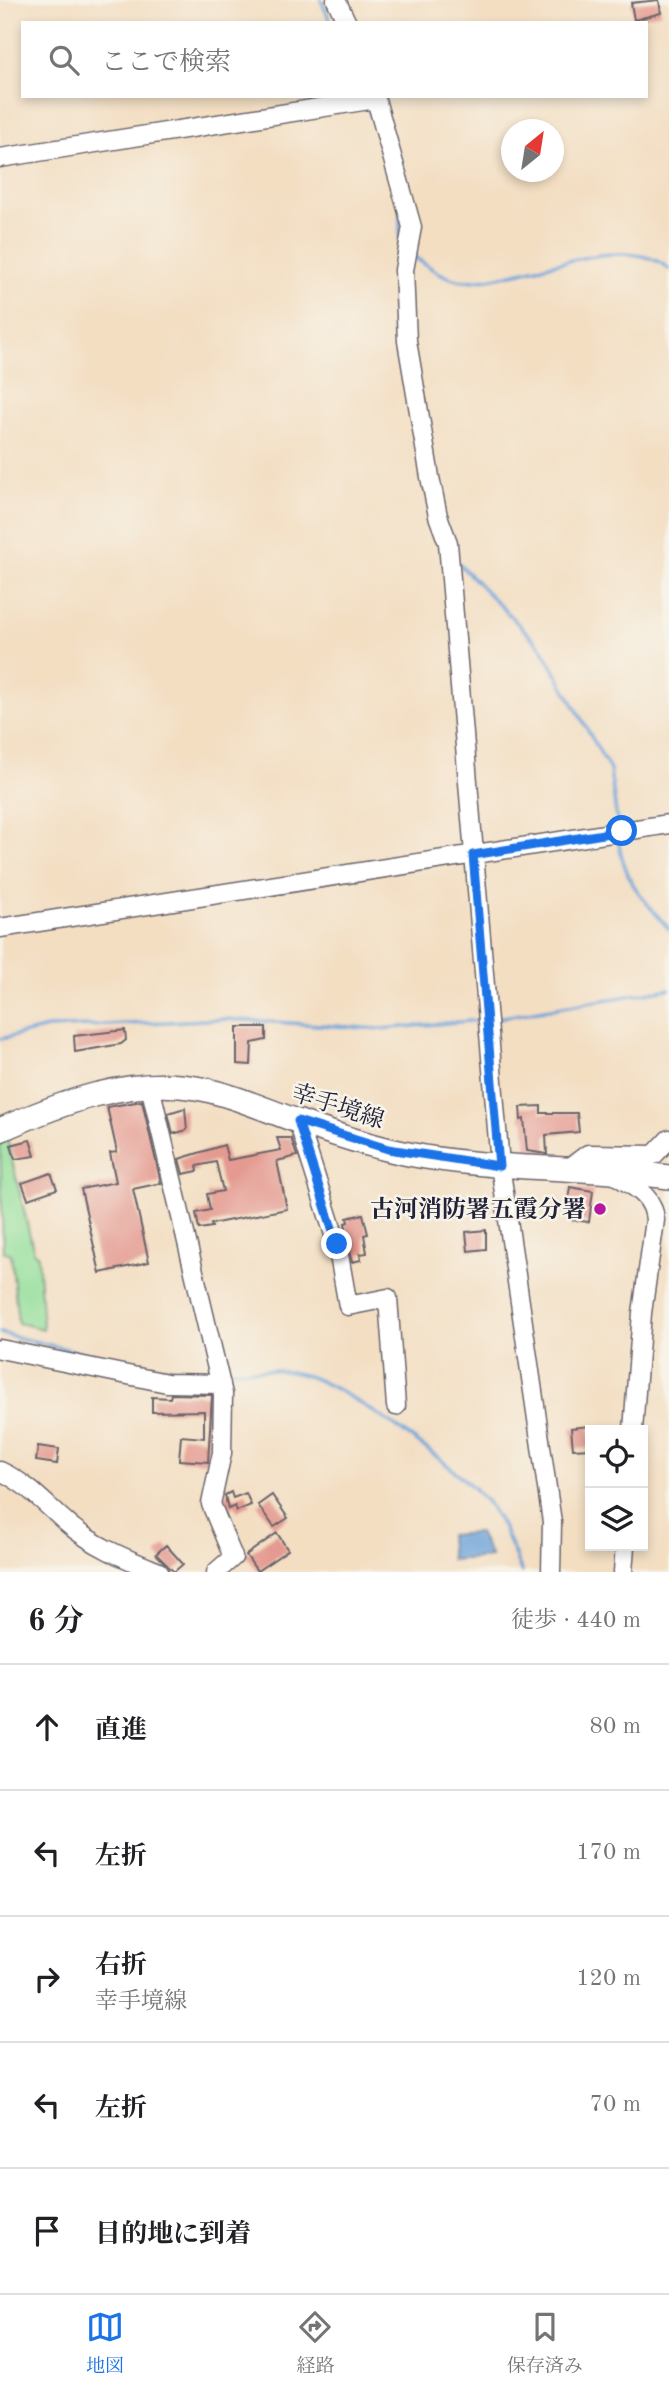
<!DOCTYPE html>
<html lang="ja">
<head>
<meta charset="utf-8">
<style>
	body { margin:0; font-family:"Old Standard TT","Noto Serif JP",serif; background:#f2f2f2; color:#202124 }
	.controls { position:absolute; right:21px; bottom:21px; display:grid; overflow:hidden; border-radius:0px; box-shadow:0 4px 10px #0003 }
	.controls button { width:63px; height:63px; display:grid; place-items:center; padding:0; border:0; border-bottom:2px solid #e0e0e0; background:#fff; color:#202124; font:35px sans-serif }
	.compass { position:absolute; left:501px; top:119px; width:63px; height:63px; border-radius:50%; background:#fff; box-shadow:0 4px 10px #0003; rotate:30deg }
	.stop { position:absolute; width:21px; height:21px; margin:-16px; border:5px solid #1a73e8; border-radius:50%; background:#fff }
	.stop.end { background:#1a73e8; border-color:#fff; box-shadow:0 2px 7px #0008 }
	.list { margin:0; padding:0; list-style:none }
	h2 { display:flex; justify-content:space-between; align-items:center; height:91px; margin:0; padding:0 28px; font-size:30px }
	h2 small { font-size:23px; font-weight:400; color:#757577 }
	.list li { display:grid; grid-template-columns:46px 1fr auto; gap:21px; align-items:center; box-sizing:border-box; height:126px; padding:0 28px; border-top:2px solid #e0e0e0 }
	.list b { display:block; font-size:26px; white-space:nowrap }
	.list p { margin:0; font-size:23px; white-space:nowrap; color:#757577 }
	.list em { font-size:23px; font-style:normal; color:#757577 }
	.icon { flex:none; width:38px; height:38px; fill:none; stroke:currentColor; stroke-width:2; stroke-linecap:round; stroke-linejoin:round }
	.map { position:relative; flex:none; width:669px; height:1572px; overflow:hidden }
	.search { position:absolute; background:#fff; box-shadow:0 4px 10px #0003; left:21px; right:21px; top:21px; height:77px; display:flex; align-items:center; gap:18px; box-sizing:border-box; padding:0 24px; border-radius:0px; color:#757577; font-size:26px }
	.sheet { height:721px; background:#fff }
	nav { display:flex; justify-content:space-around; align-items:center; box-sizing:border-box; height:98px; border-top:2px solid #e0e0e0; background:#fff; font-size:19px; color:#757577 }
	nav a { display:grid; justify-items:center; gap:4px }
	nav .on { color:#1a73e8 }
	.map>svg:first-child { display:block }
	.green { fill:#94df9c; stroke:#5b806c; stroke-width:2 }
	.water { fill:#6ca2d9; stroke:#47628a; stroke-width:2 }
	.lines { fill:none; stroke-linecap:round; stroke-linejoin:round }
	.stream { stroke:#6ca2d9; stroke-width:3.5 }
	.building { fill:#e49a90 }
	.minor-casing { stroke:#6b646a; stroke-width:21 }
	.major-casing { stroke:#6b646a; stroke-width:26 }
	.minor { stroke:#fff; stroke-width:18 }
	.major { stroke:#fff; stroke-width:23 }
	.route { stroke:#1a73e8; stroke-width:9 }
	.poi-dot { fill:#b5179e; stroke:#f7f3e8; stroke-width:2.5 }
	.labels { text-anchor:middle; stroke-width:5; stroke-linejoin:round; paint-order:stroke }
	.street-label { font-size:24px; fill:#22223b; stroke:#f7f3e8 }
	.poi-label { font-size:24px; font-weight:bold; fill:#22223b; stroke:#f7f3e8; text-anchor:end }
</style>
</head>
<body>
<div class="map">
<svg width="669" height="1572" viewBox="0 0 669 1572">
	<rect width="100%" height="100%" fill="#f7f3e8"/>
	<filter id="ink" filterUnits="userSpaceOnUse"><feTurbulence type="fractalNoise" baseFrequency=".0143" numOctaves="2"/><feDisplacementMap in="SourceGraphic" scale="14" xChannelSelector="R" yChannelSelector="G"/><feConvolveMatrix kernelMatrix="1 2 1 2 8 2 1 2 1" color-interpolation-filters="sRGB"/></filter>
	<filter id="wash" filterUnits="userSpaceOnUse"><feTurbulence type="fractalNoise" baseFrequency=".00686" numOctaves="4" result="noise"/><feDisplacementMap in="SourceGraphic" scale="28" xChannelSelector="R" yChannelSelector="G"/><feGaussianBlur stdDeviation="1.57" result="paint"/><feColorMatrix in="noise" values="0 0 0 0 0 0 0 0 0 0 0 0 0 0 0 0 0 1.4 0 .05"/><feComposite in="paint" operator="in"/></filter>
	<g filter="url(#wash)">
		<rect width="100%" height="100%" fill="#f3dec2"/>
		<path class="green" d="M 6,1135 L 34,1253 L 38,1255 L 43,1329 L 18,1323 L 11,1254 L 3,1251 L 0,1138 Z"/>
		<path class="water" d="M 479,1533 L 491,1557 L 451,1560 L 449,1535 Z"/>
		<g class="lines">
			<path class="stream" d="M 321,0 L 331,23
				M 367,105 L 373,120
				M 400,215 L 400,248
				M 413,256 C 427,266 448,281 466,281 C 520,281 626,229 669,269
				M 457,562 L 542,648 L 610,770 L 617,821
				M 618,839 C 625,883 641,896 669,929
				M 498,1018 L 669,989
				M 0,1039 L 48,1028 L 226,1019 L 381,1029 L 481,1020
				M 0,1333 L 136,1366 L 207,1370
				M 227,1370 C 254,1370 282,1368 307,1376 C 349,1389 463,1470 489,1505 C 504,1525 512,1550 522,1572"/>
		</g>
		<g id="blocks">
			<path class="building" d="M 659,0 L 661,13 L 634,20 L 631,3 Z
				M 237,1027 L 266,1027 L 266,1040 L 252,1043 L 251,1065 L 237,1064 Z
				M 125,1030 L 126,1040 L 121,1044 L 75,1052 L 74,1036 Z
				M 142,1101 L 161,1183 L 133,1189 L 149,1262 L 100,1273 L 81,1189 L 116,1182 L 110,1153 L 117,1152 L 107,1107 Z
				M 541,1106 L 541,1113 L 577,1113 L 579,1132 L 546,1135 L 547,1154 L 527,1151 L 524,1119 L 521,1120 L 520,1107 Z
				M 185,1108 L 187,1130 L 173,1134 L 168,1113 Z
				M 277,1138 L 291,1138 L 297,1156 L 277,1161 L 287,1209 L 211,1224 L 212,1227 L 199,1229 L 196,1213 L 210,1210 L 207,1194 L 223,1191 L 216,1162 L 197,1166 L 198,1171 L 183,1174 L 179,1159 L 224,1145 L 228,1160 L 281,1150 Z
				M 30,1140 L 35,1156 L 15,1159 L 11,1145 Z
				M 51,1173 L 57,1189 L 28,1199 L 22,1183 Z
				M 570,1187 L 593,1191 L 589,1222 L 572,1220 L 573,1210 L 567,1209 Z
				M 363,1214 L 368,1234 L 364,1235 L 367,1253 L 360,1254 L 361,1260 L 352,1262 L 345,1223 L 348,1222 L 347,1218 Z
				M 486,1230 L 486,1249 L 468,1251 L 466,1232 Z
				M 171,1394 L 212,1395 L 208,1462 L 179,1460 L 181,1436 L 204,1438 L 204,1411 L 152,1412 L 152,1397 L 170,1398 Z
				M 590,1426 L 590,1448 L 573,1449 L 571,1428 Z
				M 38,1446 L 59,1449 L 57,1464 L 36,1461 Z
				M 231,1492 L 233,1498 L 246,1493 L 251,1505 L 237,1511 L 235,1506 L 228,1509 L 225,1495 Z
				M 272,1495 L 288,1518 L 274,1527 L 258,1505 Z
				M 277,1533 L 288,1550 L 257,1571 L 246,1555 Z
				M 166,1545 L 183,1564 L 174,1572 L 156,1554 Z"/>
		</g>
	</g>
	<g filter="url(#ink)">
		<use href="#blocks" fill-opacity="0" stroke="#6b646a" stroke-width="2"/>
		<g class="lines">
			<defs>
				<path id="minor" d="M 336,0 L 347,23
					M 375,96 L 412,227 L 404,270 L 407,341 L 430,477 L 438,516 L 448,543 L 500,1165 L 552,1522 L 551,1572
					M 0,158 L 376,99
					M 0,928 L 669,824
					M 150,1086 L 223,1394 L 222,1453 L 211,1504 L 233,1557 L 216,1572
					M 298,1121 L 337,1244 L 348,1306 L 388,1298 L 396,1406
					M 565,1171 L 588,1154 L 654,1155 L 669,1139
					M 610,1172 C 632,1186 653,1193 655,1220 L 642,1313 L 633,1430
					M 0,1349 L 167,1383 L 221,1384
					M 0,1471 C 28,1484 45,1504 68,1524 C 95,1547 127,1559 159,1572
					M 623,1572 L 625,1546"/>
				<path id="major" d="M 0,1130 C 58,1104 131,1076 196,1088 C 231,1094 263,1109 297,1121 C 338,1136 381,1150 425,1157 C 506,1170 588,1167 669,1177"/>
			</defs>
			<use href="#minor" class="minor-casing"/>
			<use href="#major" class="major-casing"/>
			<use href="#minor" class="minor"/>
			<use href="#major" class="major"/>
		</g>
	</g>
	<g class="lines" filter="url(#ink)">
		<path class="route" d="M 337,1244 L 298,1121 L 388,1149 L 499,1166 L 473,855 L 622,831"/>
	</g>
	<circle class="poi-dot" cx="600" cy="1209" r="7"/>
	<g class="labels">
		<g class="street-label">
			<text transform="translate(338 1106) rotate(18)" y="8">幸手境線</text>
		</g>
		<g class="poi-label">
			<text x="586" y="1217">古河消防署五霞分署</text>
		</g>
	</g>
</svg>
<div class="controls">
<button><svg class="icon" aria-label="locate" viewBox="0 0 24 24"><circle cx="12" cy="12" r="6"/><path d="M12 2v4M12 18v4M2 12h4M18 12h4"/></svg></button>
<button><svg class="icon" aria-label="layers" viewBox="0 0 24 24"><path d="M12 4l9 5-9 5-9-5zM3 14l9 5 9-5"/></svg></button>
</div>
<svg class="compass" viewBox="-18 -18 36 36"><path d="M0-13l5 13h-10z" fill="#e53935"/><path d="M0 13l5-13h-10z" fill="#757577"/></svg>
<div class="stop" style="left:622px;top:831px"></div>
<div class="stop end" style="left:337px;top:1244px"></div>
<div class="search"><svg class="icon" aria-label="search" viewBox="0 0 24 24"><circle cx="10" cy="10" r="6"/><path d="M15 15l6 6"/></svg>ここで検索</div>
</div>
<section class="sheet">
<h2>6 分<small>徒歩 · 440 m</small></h2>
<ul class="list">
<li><svg class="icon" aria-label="ahead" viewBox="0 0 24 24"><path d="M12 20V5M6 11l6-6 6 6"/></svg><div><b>直進</b></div><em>80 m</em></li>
<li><svg class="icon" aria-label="left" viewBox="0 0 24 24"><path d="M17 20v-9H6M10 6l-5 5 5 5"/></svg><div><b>左折</b></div><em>170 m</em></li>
<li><svg class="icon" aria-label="right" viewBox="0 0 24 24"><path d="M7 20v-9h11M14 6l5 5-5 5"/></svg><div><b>右折</b><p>幸手境線</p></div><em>120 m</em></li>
<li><svg class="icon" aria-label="left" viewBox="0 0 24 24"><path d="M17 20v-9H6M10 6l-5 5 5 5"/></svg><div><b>左折</b></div><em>70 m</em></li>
<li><svg class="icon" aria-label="arrive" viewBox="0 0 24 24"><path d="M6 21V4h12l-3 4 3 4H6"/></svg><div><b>目的地に到着</b></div></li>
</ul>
</section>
<nav>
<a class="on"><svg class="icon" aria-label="map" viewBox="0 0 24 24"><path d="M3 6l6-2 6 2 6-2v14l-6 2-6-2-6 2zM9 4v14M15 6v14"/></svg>地図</a>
<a><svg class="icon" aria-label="directions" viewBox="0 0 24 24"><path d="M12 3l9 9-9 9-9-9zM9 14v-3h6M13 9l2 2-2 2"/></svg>経路</a>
<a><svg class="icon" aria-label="saved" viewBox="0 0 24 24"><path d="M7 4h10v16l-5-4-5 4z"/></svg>保存済み</a>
</nav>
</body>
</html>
